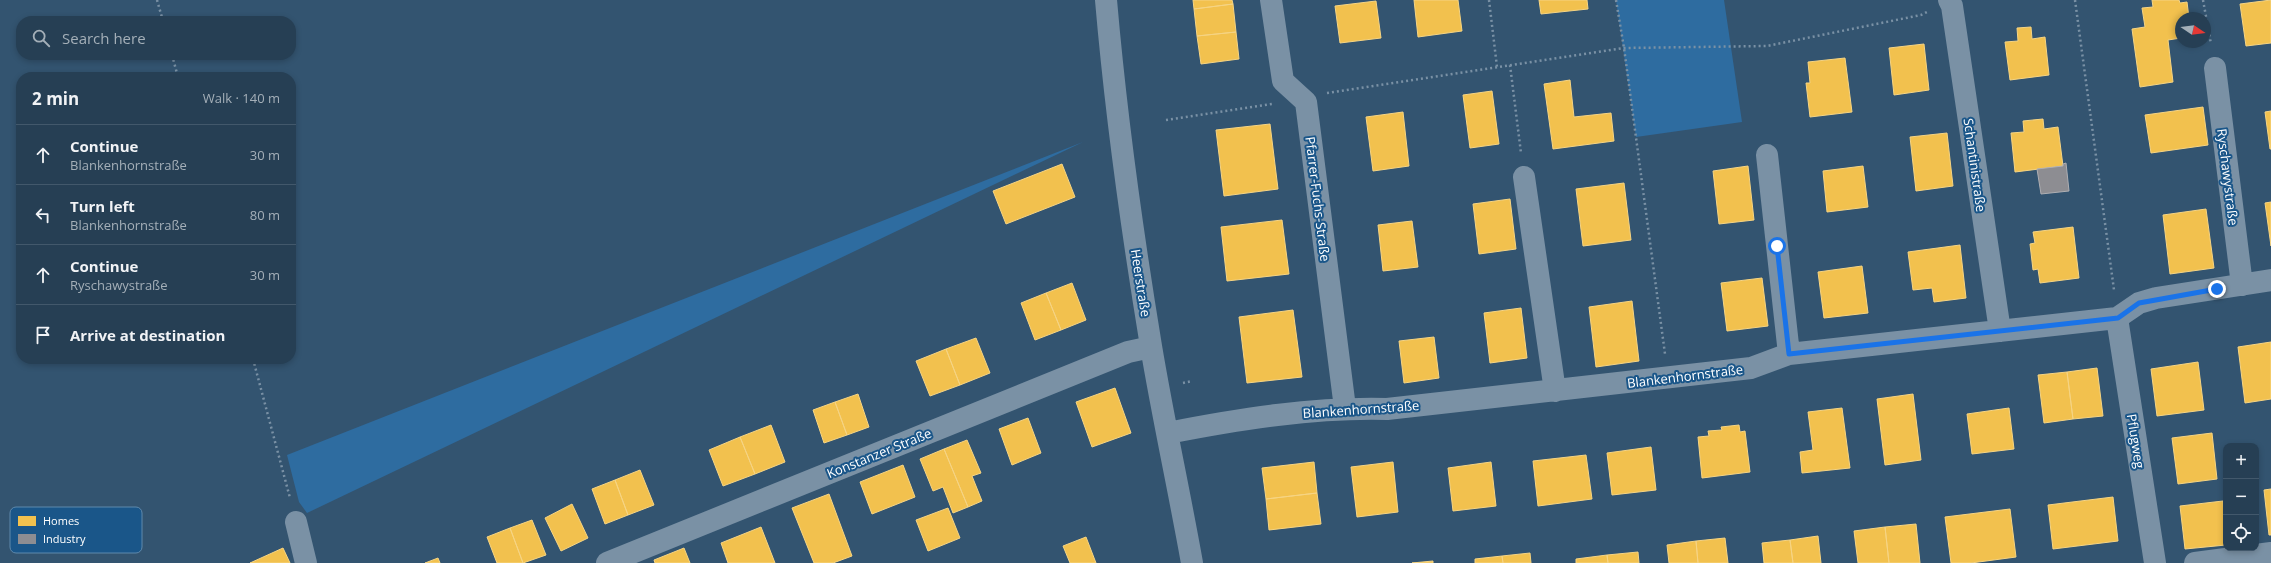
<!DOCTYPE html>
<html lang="en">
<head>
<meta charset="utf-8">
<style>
	body { margin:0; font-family:"Open Sans",sans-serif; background:#324a5e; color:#f1f3f6 }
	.controls { position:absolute; right:12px; bottom:12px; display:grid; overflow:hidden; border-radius:8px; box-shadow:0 2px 6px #0003 }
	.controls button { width:36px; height:36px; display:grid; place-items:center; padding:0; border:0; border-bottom:1px solid #42586b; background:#263f54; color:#f1f3f6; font:20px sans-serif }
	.compass { position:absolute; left:2175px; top:12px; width:36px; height:36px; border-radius:50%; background:#263f54; box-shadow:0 2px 6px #0003; rotate:103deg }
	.stop { position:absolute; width:12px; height:12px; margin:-9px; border:3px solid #1a73e8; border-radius:50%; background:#fff }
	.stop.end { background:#1a73e8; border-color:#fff; box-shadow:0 1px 4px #0008 }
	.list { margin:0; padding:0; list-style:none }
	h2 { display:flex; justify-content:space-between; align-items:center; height:52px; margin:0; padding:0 16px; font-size:17px }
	h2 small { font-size:13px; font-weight:400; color:#a4afb8 }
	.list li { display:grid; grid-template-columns:26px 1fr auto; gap:12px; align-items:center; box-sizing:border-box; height:60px; padding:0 16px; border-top:1px solid #42586b }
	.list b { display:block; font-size:15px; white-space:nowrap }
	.list p { margin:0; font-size:13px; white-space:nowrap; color:#a4afb8 }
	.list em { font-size:13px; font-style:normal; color:#a4afb8 }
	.icon { flex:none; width:22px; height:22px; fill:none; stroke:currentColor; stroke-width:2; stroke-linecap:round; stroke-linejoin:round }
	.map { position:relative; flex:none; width:2271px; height:563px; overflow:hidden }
	.search { position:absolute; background:#263f54; box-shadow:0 2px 6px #0003; left:16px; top:16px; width:280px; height:44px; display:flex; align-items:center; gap:10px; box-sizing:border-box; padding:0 14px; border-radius:16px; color:#a4afb8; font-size:15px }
	.panel { position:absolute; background:#263f54; box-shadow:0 2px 6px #0003; left:16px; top:72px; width:280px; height:292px; border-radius:16px }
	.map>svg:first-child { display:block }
	.green { fill:#2e6ca0 }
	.homes { fill:#f2c14e; stroke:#f6d483 }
	.industry { fill:#8d8d92; stroke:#afafb3 }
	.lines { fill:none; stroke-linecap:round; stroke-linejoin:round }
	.path { stroke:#7a91a5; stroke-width:2.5; stroke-dasharray:2 3; stroke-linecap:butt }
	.minor { stroke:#7a91a5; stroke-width:22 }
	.route { stroke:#1a73e8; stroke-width:5 }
	.labels { text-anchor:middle; stroke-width:4; stroke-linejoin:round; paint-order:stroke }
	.street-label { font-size:13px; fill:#fff; stroke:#1a5689 }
	.key { fill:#1a5689; stroke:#5f89ac; stroke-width:1 }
	.key-label { font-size:11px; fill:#fff }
</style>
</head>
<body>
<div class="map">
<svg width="2271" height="563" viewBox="0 0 2271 563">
	<rect width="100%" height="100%" fill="#335470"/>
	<path class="green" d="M 1616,0 L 1724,0 L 1742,122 L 1636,137 Z
		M 1083,142 L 307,513 L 299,502 L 287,455 Z"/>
	<path class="homes" d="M 1193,0 L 1232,0 L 1233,4 L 1194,9 Z
		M 1414,0 L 1458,0 L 1462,31 L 1418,37 Z
		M 1539,0 L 1587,0 L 1588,9 L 1541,14 Z
		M 2152,0 L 2179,0 L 2180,3 L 2187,2 L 2189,18 L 2181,18 L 2181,38 L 2168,40 L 2173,82 L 2140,87 L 2132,29 L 2145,27 L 2142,8 L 2153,7 Z
		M 2271,0 L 2271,43 L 2246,46 L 2240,4 Z
		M 1376,1 L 1381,38 L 1340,43 L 1335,6 Z
		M 1233,4 L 1236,32 L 1197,36 L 1194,9 Z
		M 2031,27 L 2032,39 L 2045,37 L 2049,75 L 2010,80 L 2005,42 L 2018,41 L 2017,28 Z
		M 1236,32 L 1239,59 L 1201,64 L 1197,36 Z
		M 1924,44 L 1929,90 L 1894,95 L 1889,48 Z
		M 1845,58 L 1852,112 L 1810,117 L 1806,83 L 1810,83 L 1808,62 Z
		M 1570,80 L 1574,117 L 1611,113 L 1614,141 L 1553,149 L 1544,84 Z
		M 1492,91 L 1499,144 L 1470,148 L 1463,95 Z
		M 2203,107 L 2208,145 L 2151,153 L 2145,115 Z
		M 2271,111 L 2271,149 L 2270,149 L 2265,112 Z
		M 1403,112 L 1409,166 L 1373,171 L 1366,117 Z
		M 2043,119 L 2044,129 L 2058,127 L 2063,166 L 2015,172 L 2011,133 L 2024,132 L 2023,121 Z
		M 1270,124 L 1278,189 L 1224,196 L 1216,130 Z
		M 1947,133 L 1953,186 L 1916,191 L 1910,137 Z
		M 1062,164 L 1075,197 L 1006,224 L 993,191 Z
		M 1748,166 L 1754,220 L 1719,224 L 1713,171 Z
		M 1863,166 L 1868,207 L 1827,212 L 1823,171 Z
		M 1624,183 L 1631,240 L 1583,246 L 1576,189 Z
		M 1510,199 L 1516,249 L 1479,254 L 1473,204 Z
		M 2271,202 L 2271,246 L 2265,203 Z
		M 2206,209 L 2214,268 L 2170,274 L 2163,215 Z
		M 1282,220 L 1289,274 L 1227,281 L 1221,227 Z
		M 1412,221 L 1418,267 L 1383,271 L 1378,225 Z
		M 2073,227 L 2079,278 L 2040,283 L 2038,269 L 2033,270 L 2030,244 L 2035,243 L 2033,232 Z
		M 1960,245 L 1966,298 L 1934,302 L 1932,288 L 1913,290 L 1908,252 Z
		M 1862,266 L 1868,313 L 1824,318 L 1818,272 Z
		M 1762,278 L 1768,326 L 1727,331 L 1721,283 Z
		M 1072,283 L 1086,320 L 1061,330 L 1046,293 Z
		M 1046,293 L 1061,330 L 1035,340 L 1021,303 Z
		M 1632,301 L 1639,361 L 1596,367 L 1589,307 Z
		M 1521,308 L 1527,358 L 1490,363 L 1484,313 Z
		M 1293,310 L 1302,377 L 1247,383 L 1239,317 Z
		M 1434,337 L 1439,378 L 1404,383 L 1399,341 Z
		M 976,338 L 990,373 L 960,385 L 946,349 Z
		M 2271,342 L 2271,399 L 2245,403 L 2238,347 Z
		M 946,349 L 960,385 L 930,396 L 916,361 Z
		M 2198,362 L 2204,410 L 2157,416 L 2151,369 Z
		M 2097,368 L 2103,416 L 2073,419 L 2067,372 Z
		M 2067,372 L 2073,419 L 2044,423 L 2038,375 Z
		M 1115,388 L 1131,433 L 1092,447 L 1076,402 Z
		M 858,394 L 869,427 L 847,435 L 835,402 Z
		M 1913,394 L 1921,460 L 1885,465 L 1877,399 Z
		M 835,402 L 847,435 L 824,443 L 813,410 Z
		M 1842,408 L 1850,468 L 1802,473 L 1800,452 L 1813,450 L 1808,412 Z
		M 2009,408 L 2014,449 L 1972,454 L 1967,414 Z
		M 1028,418 L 1041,453 L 1012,465 L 999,429 Z
		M 771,425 L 785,462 L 755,474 L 740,437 Z
		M 1739,425 L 1740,432 L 1745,431 L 1750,472 L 1702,478 L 1698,437 L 1709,436 L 1708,431 L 1722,430 L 1721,427 Z
		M 2212,433 L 2217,479 L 2178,484 L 2172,438 Z
		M 740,437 L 755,474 L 723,486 L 709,450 Z
		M 967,440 L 981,473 L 972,476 L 982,501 L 968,507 L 944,449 Z
		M 1651,447 L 1656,490 L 1612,495 L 1607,453 Z
		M 944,449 L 968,507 L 953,513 L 943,487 L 933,491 L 920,459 Z
		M 1586,455 L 1592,499 L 1538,506 L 1533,461 Z
		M 1314,462 L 1317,493 L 1266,499 L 1262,468 Z
		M 1393,462 L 1398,512 L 1357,517 L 1351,467 Z
		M 1491,462 L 1496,506 L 1453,511 L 1448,468 Z
		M 903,465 L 915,497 L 872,514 L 860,482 Z
		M 640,470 L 654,505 L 628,515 L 615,480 Z
		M 615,480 L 628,515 L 605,524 L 592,489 Z
		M 2271,489 L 2271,535 L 2269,535 L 2264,490 Z
		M 1317,493 L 1321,524 L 1269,530 L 1266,499 Z
		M 829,494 L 852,556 L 833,563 L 814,563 L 792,508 Z
		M 2113,497 L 2118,541 L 2053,549 L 2048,505 Z
		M 2223,501 L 2226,545 L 2185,549 L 2180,506 Z
		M 572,504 L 588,538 L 561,551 L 545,518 Z
		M 948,508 L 960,538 L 928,551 L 916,520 Z
		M 2010,509 L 2016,557 L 1971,563 L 1951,563 L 1945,517 Z
		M 532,520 L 546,555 L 523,563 L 510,528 Z
		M 1916,524 L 1920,563 L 1889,563 L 1885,527 Z
		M 761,527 L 775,563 L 728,563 L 721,543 Z
		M 1885,527 L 1889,563 L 1858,563 L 1854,531 Z
		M 510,528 L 523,563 L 497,563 L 487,537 Z
		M 1818,536 L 1821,563 L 1793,563 L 1790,540 Z
		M 1086,537 L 1096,563 L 1070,563 L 1063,546 Z
		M 1725,538 L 1728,563 L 1698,563 L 1696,541 Z
		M 1790,540 L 1793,563 L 1764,563 L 1762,543 Z
		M 1696,541 L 1698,563 L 1669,563 L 1667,545 Z
		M 283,548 L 290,563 L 250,563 Z
		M 684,548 L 690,563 L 655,563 L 654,560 Z
		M 1638,552 L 1639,563 L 1608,563 L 1607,555 Z
		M 1530,553 L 1531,563 L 1503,563 L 1502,556 Z
		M 1607,555 L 1608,563 L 1576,563 L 1576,559 Z
		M 1502,556 L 1503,563 L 1475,563 L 1475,559 Z
		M 438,558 L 440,563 L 425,563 Z
		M 1433,561 L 1433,563 L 1412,563 Z"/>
	<path class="industry" d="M 2066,163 L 2069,191 L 2041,194 L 2037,169 L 2063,166 L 2063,164 Z"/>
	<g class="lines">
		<path class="path" d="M 157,0 L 163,21
			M 1489,0 L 1497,67
			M 1616,0 L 1624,48 L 1665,354
			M 2075,0 L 2114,290
			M 2203,0 L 2211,44
			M 172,55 L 178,77
			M 1510,65 L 1521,153
			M 1327,93 L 1624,48 L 1767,46 L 1921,15 L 1927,12
			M 1166,120 L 1272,104
			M 253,359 L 290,498
			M 1183,383 L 1192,381"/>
		<path class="minor" d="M 1106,0 C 1116,116 1132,231 1151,346 C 1163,418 1179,490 1192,563
			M 1271,0 L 1283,81 L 1306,102 L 1345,408
			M 1949,0 L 1952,6 L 2000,331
			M 2215,68 L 2242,285
			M 1767,155 L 1789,354
			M 1524,177 L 1555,391
			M 2117,318 L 2155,563
			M 1168,433 C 1239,419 1315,407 1387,409 L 1751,368 L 1789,354 L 2117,318 L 2139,303 L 2156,298 L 2271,280
			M 296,522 L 306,563
			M 607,563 L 1128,352 L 1151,347
			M 2195,563 L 2271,553"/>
	</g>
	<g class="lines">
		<path class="route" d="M 1777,246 L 1789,354 L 2118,318 L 2139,303 L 2217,289"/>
	</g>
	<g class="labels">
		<g class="street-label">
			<text transform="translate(1975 165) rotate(82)" y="5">Schantinistraße</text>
			<text transform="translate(2228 177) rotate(83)" y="5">Ryschawystraße</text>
			<text transform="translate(1318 199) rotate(83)" y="5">Pfarrer-Fuchs-Straße</text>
			<text transform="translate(1141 283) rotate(81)" y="5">Heerstraße</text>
			<text transform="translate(1685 376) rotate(-7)" y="5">Blankenhornstraße</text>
			<text transform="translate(1361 409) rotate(-4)" y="5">Blankenhornstraße</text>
			<text transform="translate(2136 441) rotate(81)" y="5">Pflugweg</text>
			<text transform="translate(879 453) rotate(-22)" y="5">Konstanzer Straße</text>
		</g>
	</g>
	<rect x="10" y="507" width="132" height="46" rx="6" class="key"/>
	<rect x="18" y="516" width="18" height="10" fill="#f2c14e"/>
	<rect x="18" y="534" width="18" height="10" fill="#8d8d92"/>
	<g class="key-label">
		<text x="43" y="525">Homes</text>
		<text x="43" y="543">Industry</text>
	</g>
</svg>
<div class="controls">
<button>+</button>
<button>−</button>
<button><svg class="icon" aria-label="locate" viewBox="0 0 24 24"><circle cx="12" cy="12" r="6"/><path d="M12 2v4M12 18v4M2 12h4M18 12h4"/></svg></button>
</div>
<svg class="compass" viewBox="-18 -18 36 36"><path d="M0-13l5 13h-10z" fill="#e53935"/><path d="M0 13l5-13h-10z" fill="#a4afb8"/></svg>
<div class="stop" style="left:1777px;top:246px"></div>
<div class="stop end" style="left:2217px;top:289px"></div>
<div class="search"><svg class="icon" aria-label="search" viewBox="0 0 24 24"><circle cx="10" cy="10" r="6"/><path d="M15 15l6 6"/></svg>Search here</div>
<section class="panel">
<h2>2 min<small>Walk · 140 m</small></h2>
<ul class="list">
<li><svg class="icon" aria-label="ahead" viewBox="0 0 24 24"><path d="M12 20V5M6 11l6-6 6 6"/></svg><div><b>Continue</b><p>Blankenhornstraße</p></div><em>30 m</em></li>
<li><svg class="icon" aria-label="left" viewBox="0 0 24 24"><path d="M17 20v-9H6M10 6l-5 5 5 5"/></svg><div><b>Turn left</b><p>Blankenhornstraße</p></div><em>80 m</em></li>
<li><svg class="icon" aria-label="ahead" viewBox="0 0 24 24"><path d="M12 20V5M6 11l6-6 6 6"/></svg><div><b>Continue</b><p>Ryschawystraße</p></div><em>30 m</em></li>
<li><svg class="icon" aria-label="arrive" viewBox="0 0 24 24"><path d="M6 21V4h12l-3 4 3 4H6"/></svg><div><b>Arrive at destination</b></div></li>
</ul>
</section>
</div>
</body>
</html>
